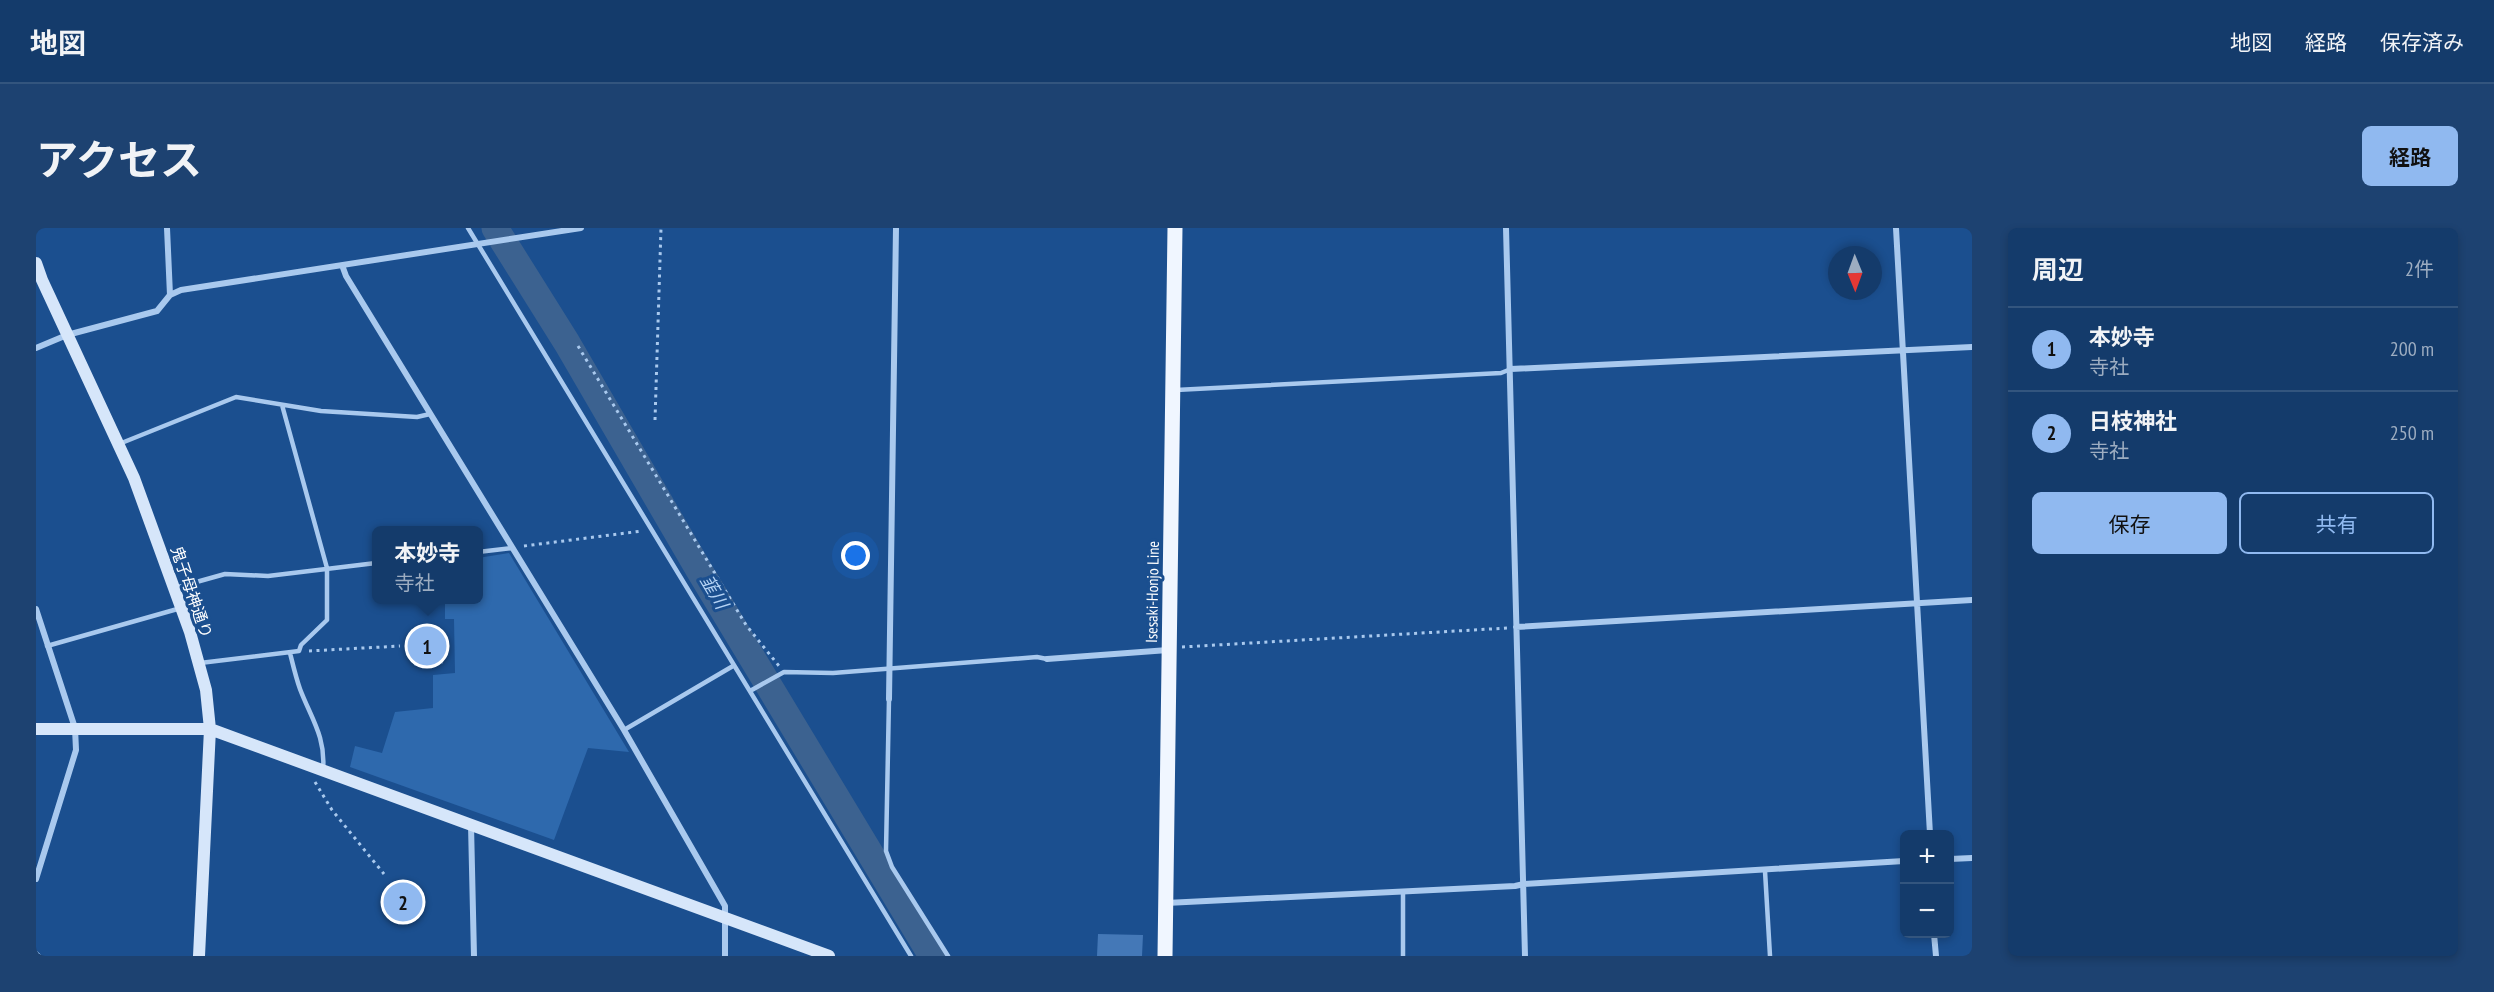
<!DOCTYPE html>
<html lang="ja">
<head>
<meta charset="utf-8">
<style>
	body { margin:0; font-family:"PT Sans Narrow","Noto Sans JP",sans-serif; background:#1d4271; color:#f1f3f6 }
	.controls { position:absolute; right:18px; bottom:18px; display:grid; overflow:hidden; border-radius:9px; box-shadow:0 3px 9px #0003 }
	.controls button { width:54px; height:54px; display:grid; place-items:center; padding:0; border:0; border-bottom:2px solid #33557e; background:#143b6b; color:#f1f3f6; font:30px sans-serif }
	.compass { position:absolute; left:1792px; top:18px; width:54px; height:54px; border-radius:50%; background:#143b6b; box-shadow:0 3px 9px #0003; rotate:179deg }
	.you { position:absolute; left:820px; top:328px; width:21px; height:21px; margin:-15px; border:4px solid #fff; border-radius:50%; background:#1a73e8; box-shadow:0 0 0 9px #1a73e833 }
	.badge { display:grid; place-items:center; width:39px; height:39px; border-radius:50%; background:#90b9f0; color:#111; font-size:20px; font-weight:700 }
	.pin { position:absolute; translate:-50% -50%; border:3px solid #fff; box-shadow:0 2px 6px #0006 }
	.popup { position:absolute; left:336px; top:298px; width:111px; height:78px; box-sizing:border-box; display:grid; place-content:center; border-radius:9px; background:#143b6b; filter:drop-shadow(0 2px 4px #0005); font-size:20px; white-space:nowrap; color:#9dadc1 }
	.popup b { font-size:22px; color:#f1f3f6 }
	.popup::after { content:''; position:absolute; left:50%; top:100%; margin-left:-12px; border:12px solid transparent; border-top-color:#143b6b }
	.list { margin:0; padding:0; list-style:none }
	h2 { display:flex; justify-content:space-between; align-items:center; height:78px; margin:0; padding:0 24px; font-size:26px }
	h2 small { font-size:20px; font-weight:400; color:#9dadc1 }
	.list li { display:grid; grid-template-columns:39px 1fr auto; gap:18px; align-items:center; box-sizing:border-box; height:84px; padding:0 24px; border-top:2px solid #33557e }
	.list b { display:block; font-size:22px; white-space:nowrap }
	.list p { margin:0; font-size:20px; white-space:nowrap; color:#9dadc1 }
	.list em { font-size:20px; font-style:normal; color:#9dadc1 }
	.actions { display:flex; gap:12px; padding:18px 24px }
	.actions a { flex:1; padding:14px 0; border:2px solid #90b9f0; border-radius:9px; text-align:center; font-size:21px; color:#90b9f0 }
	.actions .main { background:#90b9f0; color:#111 }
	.map { position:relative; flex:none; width:1936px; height:728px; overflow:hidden; border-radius:9px }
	header { display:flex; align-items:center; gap:36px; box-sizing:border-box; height:84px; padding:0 30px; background:#143b6b; border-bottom:2px solid #33557e }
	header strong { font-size:28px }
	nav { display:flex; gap:33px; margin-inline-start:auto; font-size:21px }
	.intro { display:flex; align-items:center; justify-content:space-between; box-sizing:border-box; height:144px; padding:0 36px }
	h1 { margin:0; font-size:42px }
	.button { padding:15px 27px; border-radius:9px; background:#90b9f0; color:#111; font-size:21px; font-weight:700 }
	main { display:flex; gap:36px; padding:0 36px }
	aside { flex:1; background:#143b6b; border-radius:9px; box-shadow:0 3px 9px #0003 }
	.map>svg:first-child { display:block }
	.green { fill:#2e69ad }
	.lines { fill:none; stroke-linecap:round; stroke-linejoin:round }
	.river { stroke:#3c6290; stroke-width:27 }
	.building { fill:#4478b7 }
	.path { stroke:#a9c9ee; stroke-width:3; stroke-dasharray:3 4.5; stroke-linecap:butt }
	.lane { stroke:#a9c9ee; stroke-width:4.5 }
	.street { stroke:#a9c9ee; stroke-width:6 }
	.secondary { stroke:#d6e6fa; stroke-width:12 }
	.primary { stroke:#f0f6ff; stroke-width:15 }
	.labels { text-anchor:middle; stroke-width:6; stroke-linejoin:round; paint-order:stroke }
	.street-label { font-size:16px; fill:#fff; stroke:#1b4f8f }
	.water-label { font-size:18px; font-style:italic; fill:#b5d3f5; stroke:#1b4f8f }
</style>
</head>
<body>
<header>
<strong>地図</strong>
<nav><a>地図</a><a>経路</a><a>保存済み</a></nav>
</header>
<div class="intro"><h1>アクセス</h1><a class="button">経路</a></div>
<main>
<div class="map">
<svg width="1936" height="728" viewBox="0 0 1936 728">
	<rect width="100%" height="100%" fill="#1b4f8f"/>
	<path class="green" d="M 473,325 L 593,524 L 552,520 L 518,612 L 314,539 L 319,518 L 346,525 L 359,484 L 397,480 L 397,447 L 419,445 L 418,391 L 409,391 L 409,372 L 442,372 L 442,330 Z"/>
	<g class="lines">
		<path class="river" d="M 459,0 L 531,115 L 663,342 L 896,728"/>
	</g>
	<path class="building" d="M 404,399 L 407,436 L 378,438 L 375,401 Z
		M 359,654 L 384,685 L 375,693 L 349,662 Z
		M 1062,706 L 1107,707 L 1106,728 L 1061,728 Z"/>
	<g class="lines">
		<path class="path" d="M 542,118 L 710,397 L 743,438
			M 619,192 L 625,0
			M 488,318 L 606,303
			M 1146,419 L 1472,400
			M 273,423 L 364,418
			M 279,554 L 296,582 L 348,646"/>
		<path class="lane" d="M 432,0 L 875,728
			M 1140,162 L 1465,145 L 1475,141
			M 83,216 L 200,169 L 285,183 L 381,189 L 394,186
			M 442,324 L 477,320
			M 139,360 L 189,346 L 232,348 L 340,335
			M 11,418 L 145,380
			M 254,425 C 257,437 260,450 264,461 C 275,490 290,509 287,542
			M 164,435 L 263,423 L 265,417 L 291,392 L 291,340 L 246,177
			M 714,463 L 748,444 L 797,445 L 1001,429 L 1011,431
			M 853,471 L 850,623 L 856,639 L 912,728
			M 588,502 L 697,438
			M 1729,643 L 1734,728
			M 1367,728 L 1367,664"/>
		<path class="street" d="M 131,0 L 134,67
			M 1470,0 L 1489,728
			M 1860,0 L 1894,606
			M 306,37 L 310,48 L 588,502 L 689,678 L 689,728
			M 0,120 L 31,107 L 121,83 L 134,67 L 145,62 L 545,0
			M 1475,141 L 1936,119
			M 0,381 L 39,500 L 40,522 L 0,651
			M 1480,399 L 1936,372
			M 1011,431 L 1132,422
			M 853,471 L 860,0
			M 435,597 L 438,728
			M 1914,631 L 1936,630
			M 1130,675 L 1479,658 L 1488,656 L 1868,633
			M 1898,706 L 1900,728
			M 0,726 L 2,728"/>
		<path class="secondary" d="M 0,35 L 6,52 L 98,250 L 154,404 L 170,462 L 174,501 L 163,728
			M 0,501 L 174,501 L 793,728"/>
		<path class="primary" d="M 1129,728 L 1139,0"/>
	</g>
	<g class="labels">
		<g class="street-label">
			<text transform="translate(156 364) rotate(71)" y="6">鬼子母神通り</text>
			<text transform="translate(1116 364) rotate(-89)" y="6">Isesaki-Honjo Line</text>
		</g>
		<g class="water-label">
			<text transform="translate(678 364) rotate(59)" y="6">韮川</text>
		</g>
	</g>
</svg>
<div class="controls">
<button>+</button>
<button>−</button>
</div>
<svg class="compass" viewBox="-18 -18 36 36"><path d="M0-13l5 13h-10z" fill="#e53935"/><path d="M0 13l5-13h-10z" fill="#9dadc1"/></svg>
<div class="you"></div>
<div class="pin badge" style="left:391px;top:418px">1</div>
<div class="popup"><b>本妙寺</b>寺社</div>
<div class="pin badge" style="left:367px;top:674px">2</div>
</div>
<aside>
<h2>周辺<small>2件</small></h2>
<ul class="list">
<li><span class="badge">1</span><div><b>本妙寺</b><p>寺社</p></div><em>200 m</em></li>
<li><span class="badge">2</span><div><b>日枝神社</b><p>寺社</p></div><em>250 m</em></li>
</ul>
<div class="actions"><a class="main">保存</a><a>共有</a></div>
</aside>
</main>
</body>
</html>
